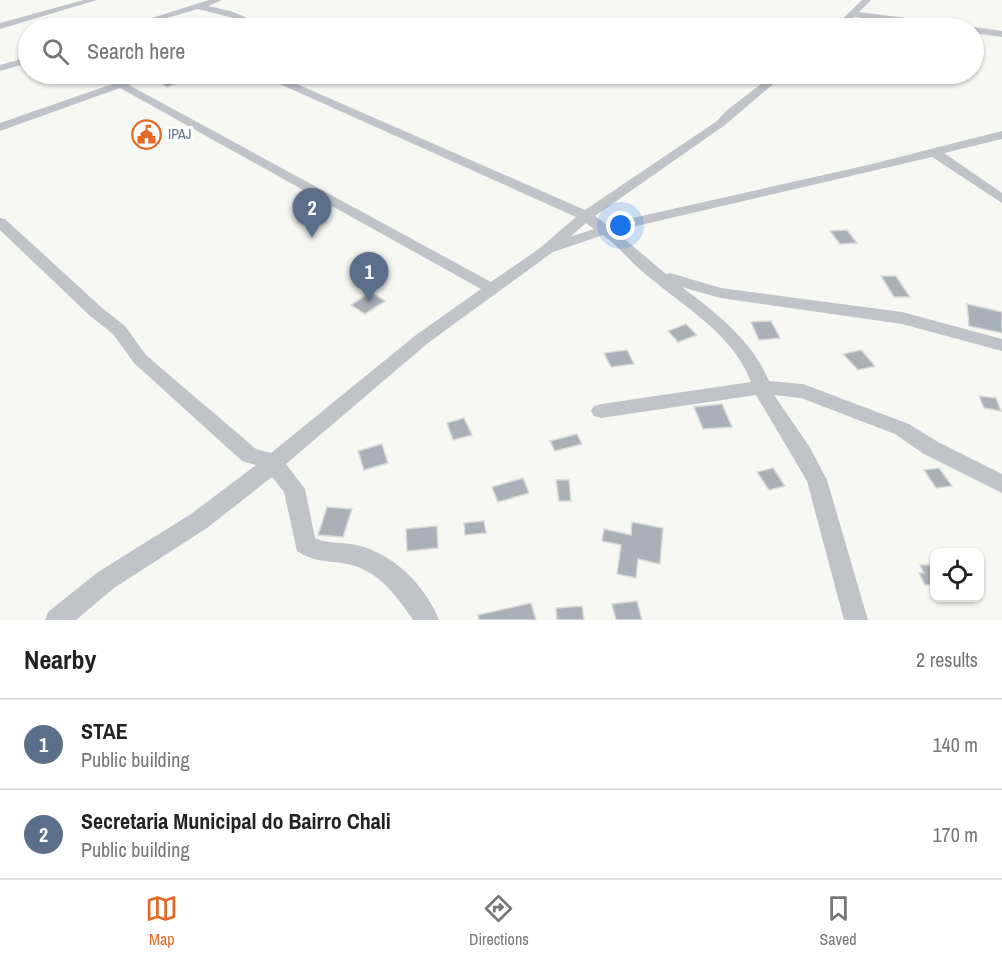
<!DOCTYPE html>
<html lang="en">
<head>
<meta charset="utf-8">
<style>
	body { margin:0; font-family:"Archivo Narrow",sans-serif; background:#f6f6f6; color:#222 }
	.controls { position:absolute; right:18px; bottom:18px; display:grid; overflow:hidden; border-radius:12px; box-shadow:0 2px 4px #0004 }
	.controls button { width:54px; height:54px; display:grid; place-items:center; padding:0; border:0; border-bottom:2px solid #e0e0e0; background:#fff; color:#222; font:30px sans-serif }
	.you { position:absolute; left:621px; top:226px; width:21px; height:21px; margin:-15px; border:4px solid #fff; border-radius:50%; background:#1a73e8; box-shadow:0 0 0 9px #1a73e833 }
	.badge { display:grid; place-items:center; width:39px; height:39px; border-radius:50%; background:#e36929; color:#fff; font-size:20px; font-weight:700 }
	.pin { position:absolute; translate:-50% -50px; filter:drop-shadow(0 2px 3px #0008) }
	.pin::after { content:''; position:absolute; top:32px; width:21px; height:18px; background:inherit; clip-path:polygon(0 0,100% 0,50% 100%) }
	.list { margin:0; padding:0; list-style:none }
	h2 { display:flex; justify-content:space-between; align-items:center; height:78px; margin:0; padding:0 24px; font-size:26px }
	h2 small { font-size:20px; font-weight:400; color:#767676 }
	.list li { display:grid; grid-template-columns:39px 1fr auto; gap:18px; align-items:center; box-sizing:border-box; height:90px; padding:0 24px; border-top:2px solid #e0e0e0 }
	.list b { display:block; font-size:22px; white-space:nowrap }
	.list p { margin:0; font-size:20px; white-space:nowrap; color:#767676 }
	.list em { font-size:20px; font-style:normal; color:#767676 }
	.icon { flex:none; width:33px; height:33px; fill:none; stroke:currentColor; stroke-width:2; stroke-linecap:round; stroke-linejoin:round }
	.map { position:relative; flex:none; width:1002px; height:620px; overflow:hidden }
	.search { position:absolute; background:#fff; box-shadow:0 2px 4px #0004; left:18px; right:18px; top:18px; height:66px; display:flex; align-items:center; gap:15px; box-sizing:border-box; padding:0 21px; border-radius:33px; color:#767676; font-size:22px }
	.sheet { height:258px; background:#fff }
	nav { display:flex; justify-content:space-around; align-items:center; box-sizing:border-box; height:84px; border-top:2px solid #e0e0e0; background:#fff; font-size:16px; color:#767676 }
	nav a { display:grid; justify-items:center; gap:3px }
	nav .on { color:#e36929 }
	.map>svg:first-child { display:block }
	.building { fill:#a9b0b8; stroke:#d9d9d7; stroke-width:1.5 }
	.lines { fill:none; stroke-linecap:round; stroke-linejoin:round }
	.minor { fill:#c0c4c9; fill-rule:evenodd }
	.labels { text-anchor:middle; stroke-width:6; stroke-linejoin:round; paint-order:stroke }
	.far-poi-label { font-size:14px; fill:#667486; stroke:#fff; text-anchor:start }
</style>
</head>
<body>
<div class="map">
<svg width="1002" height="620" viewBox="0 0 1002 620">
	<rect width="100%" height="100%" fill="#f7f7f4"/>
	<path class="building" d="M 168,74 L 199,74 L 199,75 L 167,87 L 153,79 Z
		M 847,230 L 857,243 L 840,244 L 830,231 Z
		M 881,276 L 896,276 L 910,297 L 894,297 Z
		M 371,292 L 385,301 L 365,314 L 351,305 Z
		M 967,304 L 1002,312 L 1002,333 L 969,326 Z
		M 771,321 L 780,338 L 759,340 L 751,322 Z
		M 686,324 L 697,335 L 678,342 L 668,331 Z
		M 627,350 L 634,364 L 611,367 L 604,353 Z
		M 861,350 L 875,366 L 858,370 L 843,354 Z
		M 979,396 L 996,398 L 1001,411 L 984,408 Z
		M 722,404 L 732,427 L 703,429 L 694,407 Z
		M 464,418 L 472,435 L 453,440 L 447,423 Z
		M 577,434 L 582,444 L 555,451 L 550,441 Z
		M 382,444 L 388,463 L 364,470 L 358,451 Z
		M 773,468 L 785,486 L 769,490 L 757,472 Z
		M 939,468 L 952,486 L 936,488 L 924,470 Z
		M 523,478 L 529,493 L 498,502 L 492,487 Z
		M 556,480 L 569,480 L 571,501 L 559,501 Z
		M 327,507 L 352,509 L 343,537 L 318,535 Z
		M 484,521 L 486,533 L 465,535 L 464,523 Z
		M 632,522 L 663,528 L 660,564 L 638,559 L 636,578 L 617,574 L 621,545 L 602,541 L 604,529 L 631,535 Z
		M 437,526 L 438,548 L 407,551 L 406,529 Z
		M 920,565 L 934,565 L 934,595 L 930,585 L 925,585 L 919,573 L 924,573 Z
		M 637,601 L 642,620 L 616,620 L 612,604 Z
		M 531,603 L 536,620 L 479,620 L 478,615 Z
		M 582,606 L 584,620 L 557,620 L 556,608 Z"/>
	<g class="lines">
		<path class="minor" d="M 84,0 L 97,0 L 0,29 L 0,23 Z
			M 209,0 L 222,0 L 208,6 C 226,10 246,13 259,28 L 249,28 L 233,18 L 198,9 L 133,28 L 120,28 Z
			M 862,0 L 871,0 L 859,12 L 962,25 L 967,28 L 945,28 L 854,17 L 842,28 L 833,28 Z
			M 974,27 L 1002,31 L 1002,37 L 974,33 L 974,28 L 970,28 Z
			M 28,57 L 28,63 L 0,71 L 0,65 Z
			M 141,74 L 154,74 L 129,85 L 491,282 L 540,248 L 576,217 L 262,76 L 261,74 L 274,74 L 585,210 L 717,121 L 726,111 L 774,74 L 785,74 L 725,125 L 595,216 L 606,224 L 868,165 L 1002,131 L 1002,139 L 944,153 L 1002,193 L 1002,203 L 932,157 L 615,231 L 666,274 L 670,273 L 721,288 L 902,312 L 1002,339 L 1002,351 L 902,324 L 720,298 L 682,287 C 716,313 752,340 769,381 L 803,384 L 909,424 L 938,442 L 1002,474 L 1002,493 L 924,454 L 895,434 L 801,398 L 774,395 L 809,446 L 827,480 L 868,620 L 844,620 L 807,481 L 756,395 L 601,418 L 594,416 L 591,411 L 594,406 L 601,404 L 751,382 C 732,332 682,306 644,273 C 630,261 618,246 603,235 L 553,252 L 428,343 L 286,464 L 305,489 L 315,538 C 327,544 343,542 356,545 C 393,553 425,585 439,620 L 413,620 C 395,593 376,568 342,563 C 326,561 311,561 297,551 L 284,492 L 272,477 L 207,528 L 114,588 L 76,620 L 45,620 L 48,612 L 98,572 L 191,514 L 256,465 L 242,461 L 134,363 L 113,334 L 89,315 L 0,230 L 0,218 L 5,219 L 101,307 L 125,326 L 146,355 L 161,368 L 256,449 L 271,453 L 416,335 L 481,289 L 120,88 L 0,131 L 0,123 ZM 586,223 L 594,229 L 570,237 Z"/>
	</g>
	<defs>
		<symbol id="civic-ring" viewBox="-11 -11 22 22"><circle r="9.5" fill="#fff" stroke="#e36929" stroke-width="1.5"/><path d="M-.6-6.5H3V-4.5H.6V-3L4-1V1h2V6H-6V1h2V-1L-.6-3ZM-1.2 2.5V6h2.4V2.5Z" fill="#e36929"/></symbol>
	</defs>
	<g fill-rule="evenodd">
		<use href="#civic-ring" x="130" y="118" width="33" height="33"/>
	</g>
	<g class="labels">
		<g class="far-poi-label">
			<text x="168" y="139">IPAJ</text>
		</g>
	</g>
</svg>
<div class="controls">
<button><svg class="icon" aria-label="locate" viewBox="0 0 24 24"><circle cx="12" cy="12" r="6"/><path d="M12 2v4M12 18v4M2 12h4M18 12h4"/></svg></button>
</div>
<div class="you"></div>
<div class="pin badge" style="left:369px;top:302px;background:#5c6f8a">1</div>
<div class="pin badge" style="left:312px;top:238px;background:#5c6f8a">2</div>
<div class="search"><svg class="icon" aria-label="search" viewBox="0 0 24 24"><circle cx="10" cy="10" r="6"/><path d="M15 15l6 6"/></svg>Search here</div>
</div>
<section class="sheet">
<h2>Nearby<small>2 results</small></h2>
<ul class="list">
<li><span class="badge" style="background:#5c6f8a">1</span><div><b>STAE</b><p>Public building</p></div><em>140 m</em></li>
<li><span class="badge" style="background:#5c6f8a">2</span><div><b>Secretaria Municipal do Bairro Chali</b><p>Public building</p></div><em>170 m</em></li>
</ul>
</section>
<nav>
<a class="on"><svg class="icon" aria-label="map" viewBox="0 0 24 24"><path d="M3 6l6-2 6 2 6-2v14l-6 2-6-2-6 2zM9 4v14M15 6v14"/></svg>Map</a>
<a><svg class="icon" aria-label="directions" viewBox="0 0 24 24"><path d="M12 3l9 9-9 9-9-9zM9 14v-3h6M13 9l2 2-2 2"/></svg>Directions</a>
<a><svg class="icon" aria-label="saved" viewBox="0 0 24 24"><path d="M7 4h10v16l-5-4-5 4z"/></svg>Saved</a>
</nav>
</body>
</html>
